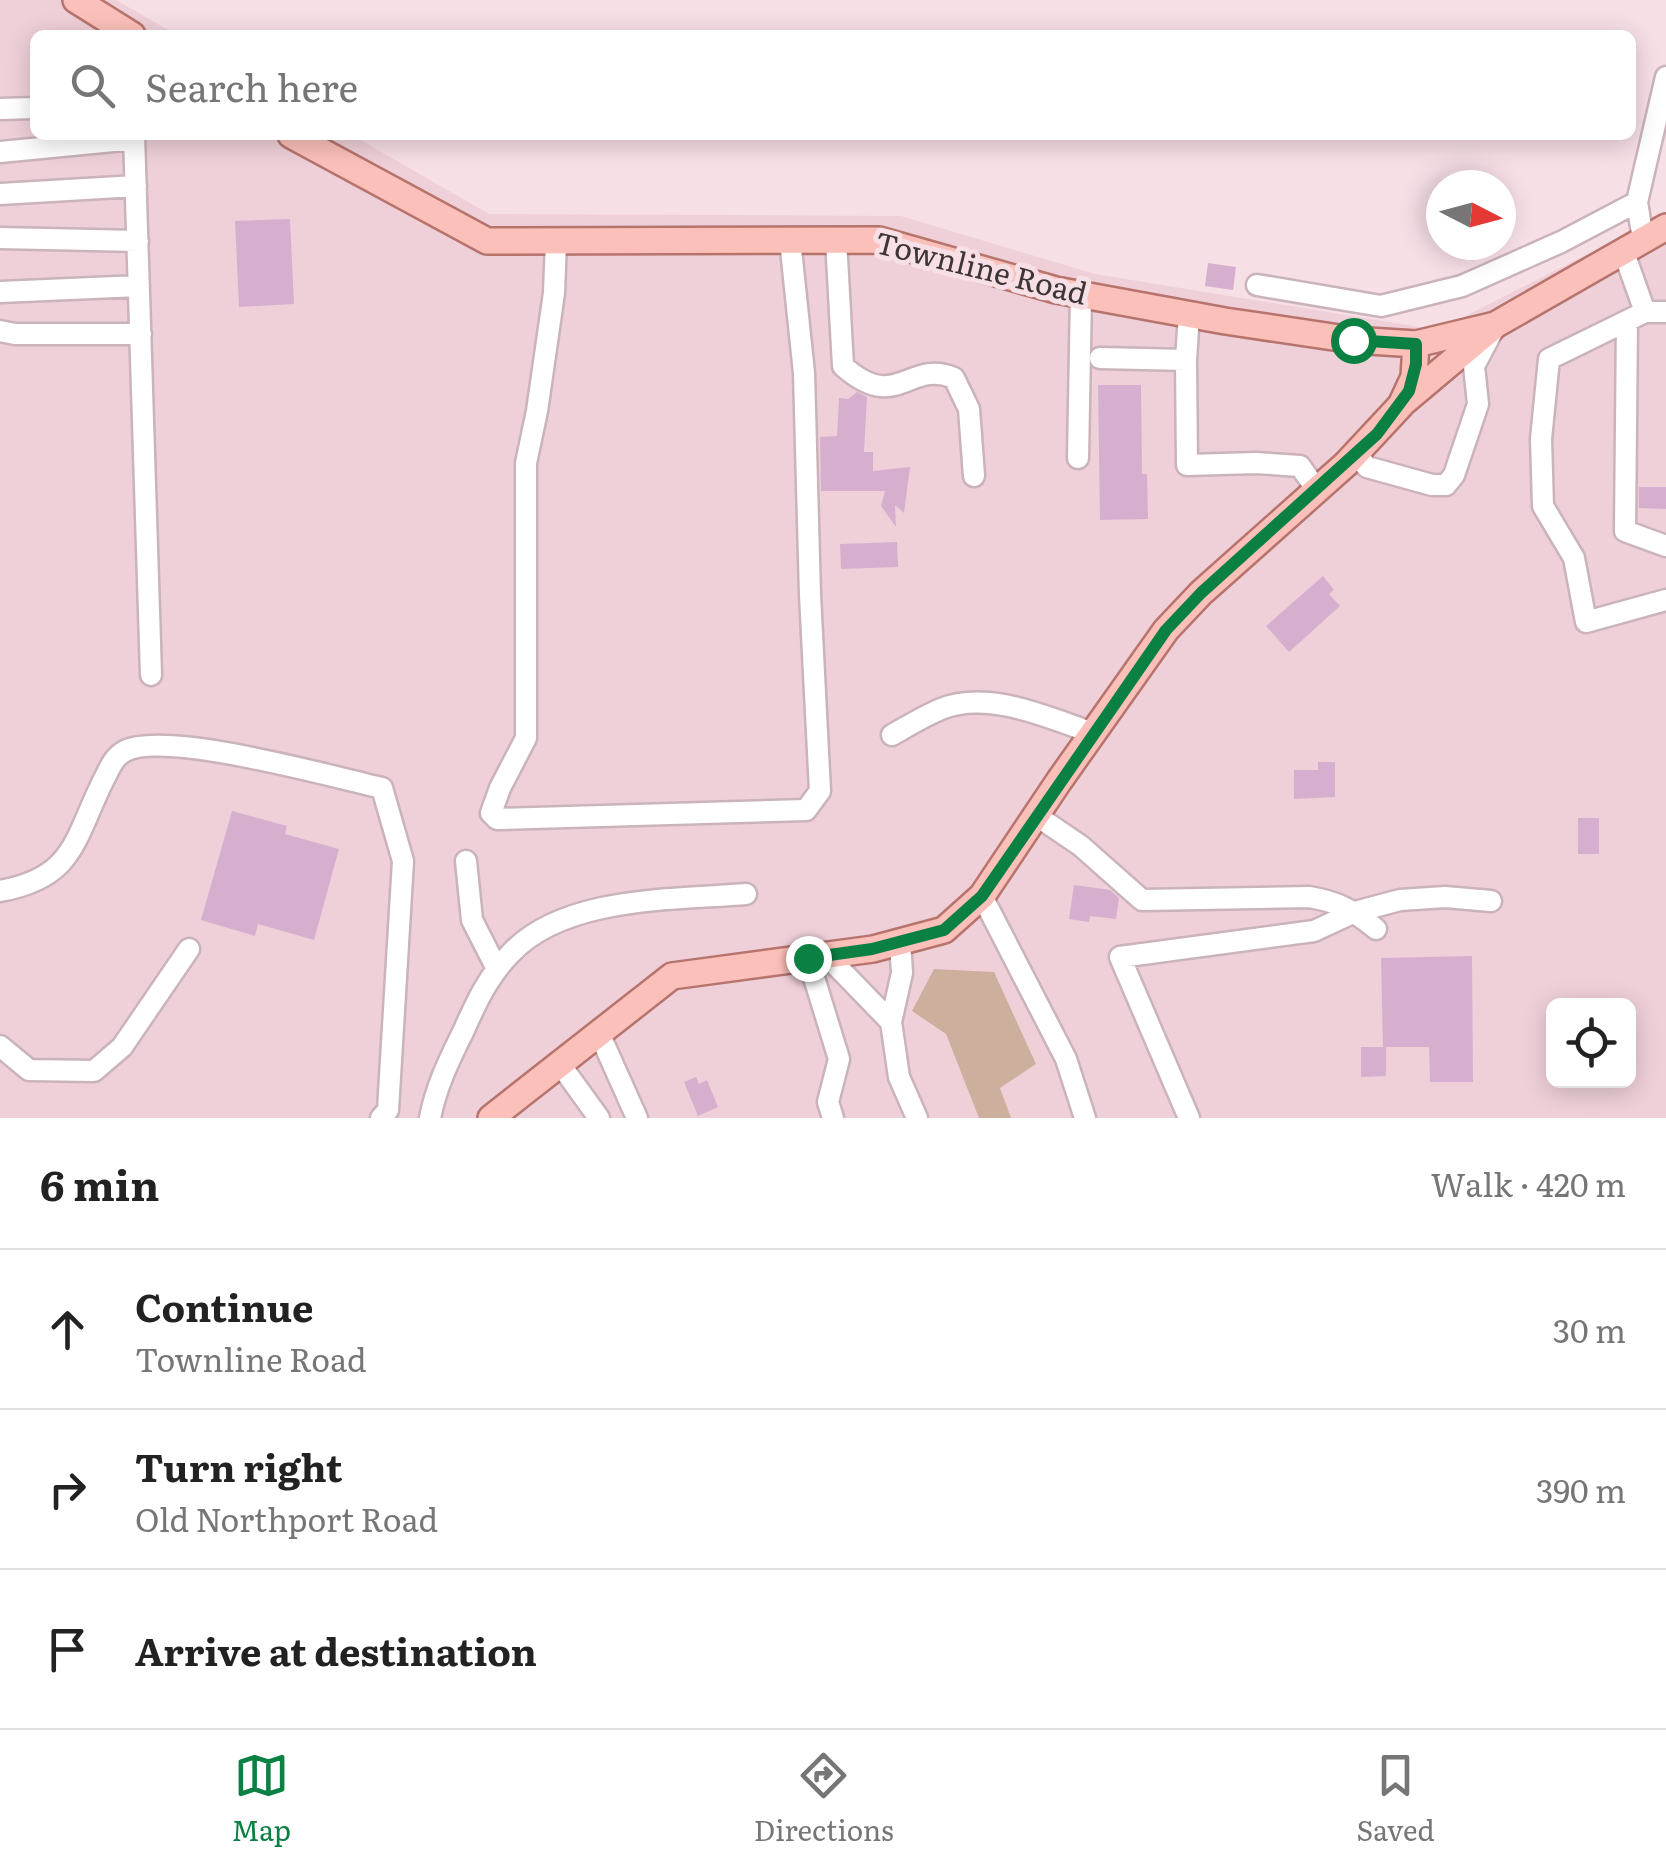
<!DOCTYPE html>
<html lang="en">
<head>
<meta charset="utf-8">
<style>
	body { margin:0; font-family:Literata,serif; background:#f6f6f6; color:#222 }
	.controls { position:absolute; right:30px; bottom:30px; display:grid; overflow:hidden; border-radius:15px; box-shadow:0 5px 25px #0003 }
	.controls button { width:90px; height:90px; display:grid; place-items:center; padding:0; border:0; border-bottom:2px solid #e0e0e0; background:#fff; color:#222; font:50px sans-serif }
	.compass { position:absolute; left:1426px; top:170px; width:90px; height:90px; border-radius:50%; background:#fff; box-shadow:0 5px 25px #0003; rotate:96deg }
	.stop { position:absolute; width:30px; height:30px; margin:-22px; border:8px solid #0b8043; border-radius:50%; background:#fff }
	.stop.end { background:#0b8043; border-color:#fff; box-shadow:0 2px 10px #0008 }
	.list { margin:0; padding:0; list-style:none }
	h2 { display:flex; justify-content:space-between; align-items:center; height:130px; margin:0; padding:0 40px; font-size:42px }
	h2 small { font-size:32px; font-weight:400; color:#767676 }
	.list li { display:grid; grid-template-columns:65px 1fr auto; gap:30px; align-items:center; box-sizing:border-box; height:160px; padding:0 40px; border-top:2px solid #e0e0e0 }
	.list b { display:block; font-size:38px; white-space:nowrap }
	.list p { margin:0; font-size:32px; white-space:nowrap; color:#767676 }
	.list em { font-size:32px; font-style:normal; color:#767676 }
	.icon { flex:none; width:55px; height:55px; fill:none; stroke:currentColor; stroke-width:2; stroke-linecap:round; stroke-linejoin:round }
	.map { position:relative; flex:none; width:1666px; height:1118px; overflow:hidden }
	.search { position:absolute; background:#fff; box-shadow:0 5px 25px #0003; left:30px; right:30px; top:30px; height:110px; display:flex; align-items:center; gap:25px; box-sizing:border-box; padding:0 35px; border-radius:15px; color:#767676; font-size:38px }
	.sheet { height:610px; background:#fff }
	nav { display:flex; justify-content:space-around; align-items:center; box-sizing:border-box; height:140px; border-top:2px solid #e0e0e0; background:#fff; font-size:28px; color:#767676 }
	nav a { display:grid; justify-items:center; gap:5px }
	nav .on { color:#0b8043 }
	.map>svg:first-child { display:block }
	.built { fill:#efd0d9; fill-rule:evenodd }
	.green { fill:#ccaf9c }
	.building { fill:#d6afcf }
	.lines { fill:none; stroke-linecap:round; stroke-linejoin:round }
	.minor-casing { stroke:#cab3ba; stroke-width:25 }
	.major-casing { stroke:#b7746d; stroke-width:30 }
	.minor { stroke:#fff; stroke-width:20 }
	.major { stroke:#fbc0b9; stroke-width:25 }
	.route { stroke:#0b8043; stroke-width:12 }
	.labels { text-anchor:middle; stroke-width:10; stroke-linejoin:round; paint-order:stroke }
	.street-label { font-size:30px; fill:#3e3537; stroke:#f7dfe6 }
</style>
</head>
<body>
<div class="map">
<svg width="1666" height="1118" viewBox="0 0 1666 1118">
	<rect width="100%" height="100%" fill="#f7dfe6"/>
	<path class="built" d="M 0,0 L 116,0 L 177,35 L 35,35 L 35,135 L 352,135 L 489,214 L 901,216 L 1095,274 L 1438,330 L 1666,214 L 1666,1118 L 0,1118 ZM 1554,1006 L 1628,1006 L 1628,1080 L 1554,1080 Z"/>
	<path class="green" d="M 934,969 L 994,972 L 1036,1064 L 1000,1088 L 1011,1118 L 979,1118 L 946,1034 L 912,1011 Z"/>
	<path class="building" d="M 290,219 L 294,304 L 239,307 L 235,221 Z
		M 1208,263 L 1236,267 L 1233,290 L 1205,286 Z
		M 1098,385 L 1141,385 L 1142,474 L 1147,474 L 1148,519 L 1100,520 Z
		M 857,392 L 867,397 L 864,452 L 873,452 L 873,471 L 910,467 L 904,513 L 895,505 L 896,527 L 881,506 L 885,491 L 821,491 L 820,437 L 837,436 L 839,398 L 848,399 Z
		M 1639,487 L 1666,487 L 1666,509 L 1639,508 Z
		M 897,542 L 898,567 L 841,569 L 840,544 Z
		M 1323,576 L 1334,590 L 1329,594 L 1340,606 L 1289,652 L 1266,626 Z
		M 1318,762 L 1335,762 L 1335,797 L 1294,799 L 1294,770 L 1318,770 Z
		M 232,811 L 287,826 L 285,834 L 339,849 L 314,940 L 258,924 L 255,936 L 201,920 Z
		M 1578,818 L 1599,818 L 1599,854 L 1578,854 Z
		M 1074,885 L 1110,890 L 1119,898 L 1116,919 L 1090,916 L 1089,922 L 1069,919 Z
		M 1472,956 L 1473,1082 L 1430,1082 L 1429,1047 L 1386,1047 L 1386,1076 L 1361,1077 L 1361,1047 L 1383,1047 L 1381,958 Z
		M 696,1077 L 699,1084 L 707,1080 L 718,1107 L 698,1116 L 684,1082 Z"/>
	<g class="lines">
		<defs>
			<path id="minor" d="M 0,109 L 35,108
				M 134,135 L 151,675
				M 0,152 L 134,139
				M 0,194 L 136,186
				M 0,238 L 138,241
				M 1643,239 L 1637,202 L 1666,77
				M 836,240 L 843,366 C 897,414 908,359 954,378 L 969,409 L 974,476
				M 556,241 L 554,293 L 537,411 L 526,463 L 526,738 L 500,788 L 491,813 L 497,819 L 806,810 L 820,791 L 810,595 L 804,373 L 790,240
				M 1623,250 L 1645,312 L 1666,312
				M 1257,285 L 1381,306 L 1462,286 L 1561,242 L 1637,202
				M 0,292 L 139,286
				M 1645,312 L 1549,359 L 1541,439 L 1543,506 L 1574,558 L 1586,622 L 1666,600
				M 1189,314 L 1186,360 L 1187,465 L 1256,463 L 1300,466 L 1317,490
				M 1627,321 L 1625,531 L 1666,546
				M 0,331 L 15,334 L 141,334
				M 1100,358 L 1186,360
				M 1356,454 L 1367,467 L 1432,485 L 1446,485 L 1454,475 L 1478,404 L 1474,366 L 1492,332
				M 1078,458 L 1081,294
				M 892,735 C 908,726 924,716 941,709 C 988,690 1047,717 1093,733
				M 1037,816 L 1081,846 L 1142,900 L 1309,897 C 1336,901 1355,911 1376,929
				M 466,861 L 472,920 L 497,969
				M 0,891 C 74,878 74,840 103,781 C 109,770 113,757 125,751 C 165,730 333,777 382,788 L 403,861 L 388,1110 L 381,1118
				M 982,896 L 1066,1059 L 1085,1118
				M 826,955 L 891,1022 L 902,973 L 900,942
				M 808,958 L 839,1059 L 828,1102 L 833,1118
				M 891,1022 L 899,1077 L 917,1118
				M 599,1033 L 637,1118
				M 0,1046 L 29,1070 L 94,1071 L 122,1047 L 189,949
				M 560,1064 L 599,1118
				M 430,1118 C 436,1087 449,1060 463,1032 C 476,1003 488,976 511,953 C 565,896 673,900 746,894
				M 1189,1118 L 1120,957 L 1314,931 L 1355,912 L 1400,900 L 1445,897 L 1491,901"/>
			<path id="major" d="M 76,0 L 132,35
				M 291,135 L 487,241 L 879,240 L 1056,290 L 1225,321 L 1353,340 L 1416,344 L 1495,325 L 1666,227
				M 1405,401 L 1493,327
				M 491,1118 L 672,976 L 873,949 L 944,930 L 982,896 L 1059,781 L 1166,630 L 1201,593 L 1346,464 L 1401,405 L 1414,377 L 1416,344"/>
		</defs>
		<use href="#minor" class="minor-casing"/>
		<use href="#major" class="major-casing"/>
		<use href="#minor" class="minor"/>
		<use href="#major" class="major"/>
	</g>
	<g class="lines">
		<path class="route" d="M 808,958 L 872,949 L 944,930 L 982,896 L 1166,630 L 1201,593 L 1377,434 L 1409,391 L 1416,364 L 1416,344 L 1353,340"/>
	</g>
	<g class="labels">
		<g class="street-label">
			<text transform="translate(981 269) rotate(14)" y="10">Townline Road</text>
		</g>
	</g>
</svg>
<div class="controls">
<button><svg class="icon" aria-label="locate" viewBox="0 0 24 24"><circle cx="12" cy="12" r="6"/><path d="M12 2v4M12 18v4M2 12h4M18 12h4"/></svg></button>
</div>
<svg class="compass" viewBox="-18 -18 36 36"><path d="M0-13l5 13h-10z" fill="#e53935"/><path d="M0 13l5-13h-10z" fill="#767676"/></svg>
<div class="stop" style="left:1353px;top:340px"></div>
<div class="stop end" style="left:808px;top:958px"></div>
<div class="search"><svg class="icon" aria-label="search" viewBox="0 0 24 24"><circle cx="10" cy="10" r="6"/><path d="M15 15l6 6"/></svg>Search here</div>
</div>
<section class="sheet">
<h2>6 min<small>Walk · 420 m</small></h2>
<ul class="list">
<li><svg class="icon" aria-label="ahead" viewBox="0 0 24 24"><path d="M12 20V5M6 11l6-6 6 6"/></svg><div><b>Continue</b><p>Townline Road</p></div><em>30 m</em></li>
<li><svg class="icon" aria-label="right" viewBox="0 0 24 24"><path d="M7 20v-9h11M14 6l5 5-5 5"/></svg><div><b>Turn right</b><p>Old Northport Road</p></div><em>390 m</em></li>
<li><svg class="icon" aria-label="arrive" viewBox="0 0 24 24"><path d="M6 21V4h12l-3 4 3 4H6"/></svg><div><b>Arrive at destination</b></div></li>
</ul>
</section>
<nav>
<a class="on"><svg class="icon" aria-label="map" viewBox="0 0 24 24"><path d="M3 6l6-2 6 2 6-2v14l-6 2-6-2-6 2zM9 4v14M15 6v14"/></svg>Map</a>
<a><svg class="icon" aria-label="directions" viewBox="0 0 24 24"><path d="M12 3l9 9-9 9-9-9zM9 14v-3h6M13 9l2 2-2 2"/></svg>Directions</a>
<a><svg class="icon" aria-label="saved" viewBox="0 0 24 24"><path d="M7 4h10v16l-5-4-5 4z"/></svg>Saved</a>
</nav>
</body>
</html>
